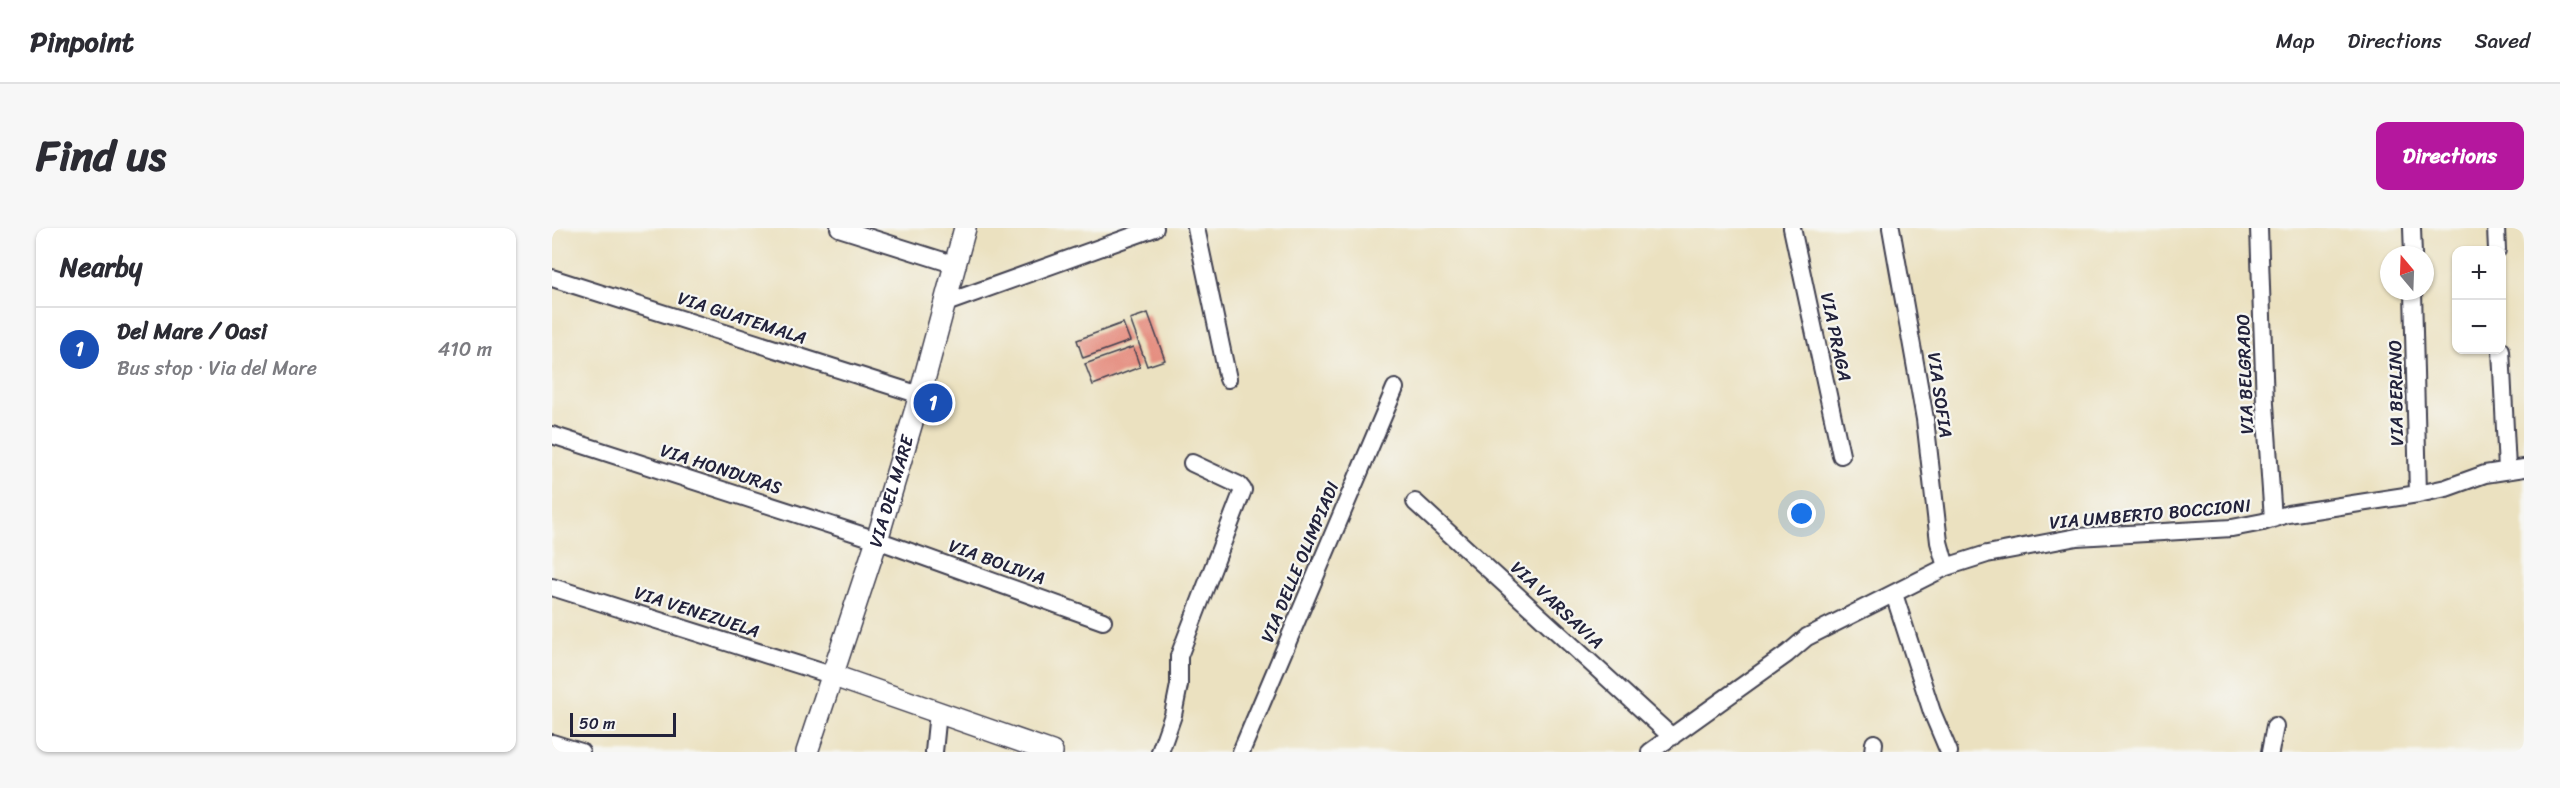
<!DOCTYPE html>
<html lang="en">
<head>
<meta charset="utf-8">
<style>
	body { margin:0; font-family:Sriracha,sans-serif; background:#f7f7f7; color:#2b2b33 }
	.controls { position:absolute; right:18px; top:18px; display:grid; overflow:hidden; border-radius:12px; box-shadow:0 2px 4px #0004 }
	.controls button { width:54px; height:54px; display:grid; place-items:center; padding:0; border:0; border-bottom:2px solid #e1e1e2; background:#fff; color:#2b2b33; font:30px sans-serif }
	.compass { position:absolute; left:1828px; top:18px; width:54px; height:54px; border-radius:50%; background:#fff; box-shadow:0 2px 4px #0004; rotate:341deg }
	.scale { position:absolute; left:18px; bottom:15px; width:106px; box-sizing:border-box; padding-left:6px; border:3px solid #22223b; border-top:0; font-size:16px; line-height:21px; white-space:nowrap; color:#22223b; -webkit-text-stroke:4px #f6f6f2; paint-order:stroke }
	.you { position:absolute; left:1250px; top:286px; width:21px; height:21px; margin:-15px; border:4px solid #fff; border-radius:50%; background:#1a73e8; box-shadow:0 0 0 9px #1a73e833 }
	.badge { display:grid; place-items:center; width:39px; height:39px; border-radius:50%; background:#b5179e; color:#fff; font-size:20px; font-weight:700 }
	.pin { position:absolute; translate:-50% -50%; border:3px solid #fff; box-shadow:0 2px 6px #0006 }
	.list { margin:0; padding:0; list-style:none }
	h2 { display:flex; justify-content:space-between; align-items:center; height:78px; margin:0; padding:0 24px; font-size:26px }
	h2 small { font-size:20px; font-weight:400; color:#7c7c81 }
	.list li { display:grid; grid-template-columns:39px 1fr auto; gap:18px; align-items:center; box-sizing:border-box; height:84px; padding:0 24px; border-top:2px solid #e1e1e2 }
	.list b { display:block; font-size:22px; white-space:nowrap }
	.list p { margin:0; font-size:20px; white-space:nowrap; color:#7c7c81 }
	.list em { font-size:20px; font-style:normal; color:#7c7c81 }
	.map { position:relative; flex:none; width:1972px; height:524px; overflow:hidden; border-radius:12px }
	header { display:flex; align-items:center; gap:36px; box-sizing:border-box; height:84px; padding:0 30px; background:#fff; border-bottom:2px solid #e1e1e2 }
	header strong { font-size:28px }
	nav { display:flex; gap:33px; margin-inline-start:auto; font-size:21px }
	.intro { display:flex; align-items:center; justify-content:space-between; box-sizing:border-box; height:144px; padding:0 36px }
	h1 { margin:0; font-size:42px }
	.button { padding:15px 27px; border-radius:12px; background:#b5179e; color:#fff; font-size:21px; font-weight:700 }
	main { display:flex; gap:36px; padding:0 36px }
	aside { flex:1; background:#fff; border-radius:12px; box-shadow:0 2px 4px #0004 }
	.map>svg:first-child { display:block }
	.building { fill:#e58f81 }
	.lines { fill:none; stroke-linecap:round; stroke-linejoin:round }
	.minor-casing { stroke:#403f4f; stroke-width:20 }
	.tertiary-casing { stroke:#403f4f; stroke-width:24 }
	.minor { stroke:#fff; stroke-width:16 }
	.tertiary { stroke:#fff; stroke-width:21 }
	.labels { text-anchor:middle; stroke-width:4.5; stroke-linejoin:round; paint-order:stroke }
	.street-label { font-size:18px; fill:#22223b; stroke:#f6f6f2 }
</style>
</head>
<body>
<header>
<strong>Pinpoint</strong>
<nav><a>Map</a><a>Directions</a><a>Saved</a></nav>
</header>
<div class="intro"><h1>Find us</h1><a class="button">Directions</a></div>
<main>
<aside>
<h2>Nearby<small></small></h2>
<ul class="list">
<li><span class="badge" style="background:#1a4fb4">1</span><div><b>Del Mare / Oasi</b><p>Bus stop · Via del Mare</p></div><em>410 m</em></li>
</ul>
</aside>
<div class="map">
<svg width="1972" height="524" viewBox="0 0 1972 524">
	<rect width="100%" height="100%" fill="#f6f6f2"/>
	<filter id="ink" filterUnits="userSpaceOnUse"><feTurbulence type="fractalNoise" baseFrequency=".0167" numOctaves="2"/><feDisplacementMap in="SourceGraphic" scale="12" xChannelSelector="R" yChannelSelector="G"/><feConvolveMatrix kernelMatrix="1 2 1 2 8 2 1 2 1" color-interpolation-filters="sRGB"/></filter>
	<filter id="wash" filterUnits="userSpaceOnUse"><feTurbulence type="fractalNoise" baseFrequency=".008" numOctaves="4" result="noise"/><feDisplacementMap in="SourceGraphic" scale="24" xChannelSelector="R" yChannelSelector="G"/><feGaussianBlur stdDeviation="1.35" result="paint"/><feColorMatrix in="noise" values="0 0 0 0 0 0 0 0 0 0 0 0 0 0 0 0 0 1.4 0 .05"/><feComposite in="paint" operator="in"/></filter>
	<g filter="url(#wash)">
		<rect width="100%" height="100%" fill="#ebe1c0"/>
		<g id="blocks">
			<path class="building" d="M 596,85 L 613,132 L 595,138 L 578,91 Z
				M 571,95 L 578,113 L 531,130 L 525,112 Z
				M 581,119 L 588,139 L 541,157 L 533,136 Z"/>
		</g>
	</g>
	<g filter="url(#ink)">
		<use href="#blocks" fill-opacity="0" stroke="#403f4f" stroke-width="1.5"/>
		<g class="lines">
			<defs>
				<path id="minor" d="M 287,0 L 404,37
					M 644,0 L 676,151
					M 1240,0 L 1289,227
					M 1339,0 L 1373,191 L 1387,314 L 1394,339
					M 1707,0 L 1713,176 L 1721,291
					M 1860,0 L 1861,27
					M 1944,0 L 1945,22
					M 0,50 L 368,167
					M 1861,63 L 1866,266
					M 394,75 L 603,0
					M 1949,122 L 1955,241
					M 0,207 L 325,312 L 551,393
					M 863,274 L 1120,509
					M 0,359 L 279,447
					M 1342,366 L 1380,484 L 1397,524
					M 0,515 L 29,524
					M 382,524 L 386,484
					M 608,524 L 621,487 L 627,457 L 627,428 L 691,262 L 687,257 L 640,235
					M 689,524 L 843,160
					M 1098,524 L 1235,426 L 1255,409 L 1394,339 L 1435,326 L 1525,309 L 1680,300 L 1711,294 L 1736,286 L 1866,266 L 1894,260 L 1933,246 L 1972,240
					M 1321,524 L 1322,515
					M 1718,524 L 1723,498"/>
				<g id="tertiary">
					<path d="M 279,447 L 500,524"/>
					<path id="s1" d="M 255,524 L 325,312 L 368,167 L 413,0"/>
				</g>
			</defs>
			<use href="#minor" class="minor-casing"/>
			<use href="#tertiary" class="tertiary-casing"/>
			<use href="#minor" class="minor"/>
			<use href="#tertiary" class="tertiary"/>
		</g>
	</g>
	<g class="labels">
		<g class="street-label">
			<text transform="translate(190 90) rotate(18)" y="6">VIA GUATEMALA</text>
			<text transform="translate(1284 109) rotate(78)" y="6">VIA PRAGA</text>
			<text transform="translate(1693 146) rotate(-92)" y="6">VIA BELGRADO</text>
			<text transform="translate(1844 165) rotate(-91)" y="6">VIA BERLINO</text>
			<text transform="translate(1388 167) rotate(82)" y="6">VIA SOFIA</text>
			<text transform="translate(169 241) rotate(18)" y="6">VIA HONDURAS</text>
			<text dy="6" stroke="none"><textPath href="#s1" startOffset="274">VIA DEL MARE</textPath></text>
			<text transform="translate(1598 286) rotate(-5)" y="6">VIA UMBERTO BOCCIONI</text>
			<text transform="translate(445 334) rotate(20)" y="6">VIA BOLIVIA</text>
			<text transform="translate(748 334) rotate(-67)" y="6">VIA DELLE OLIMPIADI</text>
			<text transform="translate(1005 377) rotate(43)" y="6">VIA VARSAVIA</text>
			<text transform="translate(145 384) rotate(18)" y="6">VIA VENEZUELA</text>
		</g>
	</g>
</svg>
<div class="controls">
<button>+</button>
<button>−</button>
</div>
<svg class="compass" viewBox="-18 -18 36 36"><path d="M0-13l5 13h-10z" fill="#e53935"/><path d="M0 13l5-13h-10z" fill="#7c7c81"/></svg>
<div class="scale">50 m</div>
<div class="you"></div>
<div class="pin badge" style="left:381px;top:175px;background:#1a4fb4">1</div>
</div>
</main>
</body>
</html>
